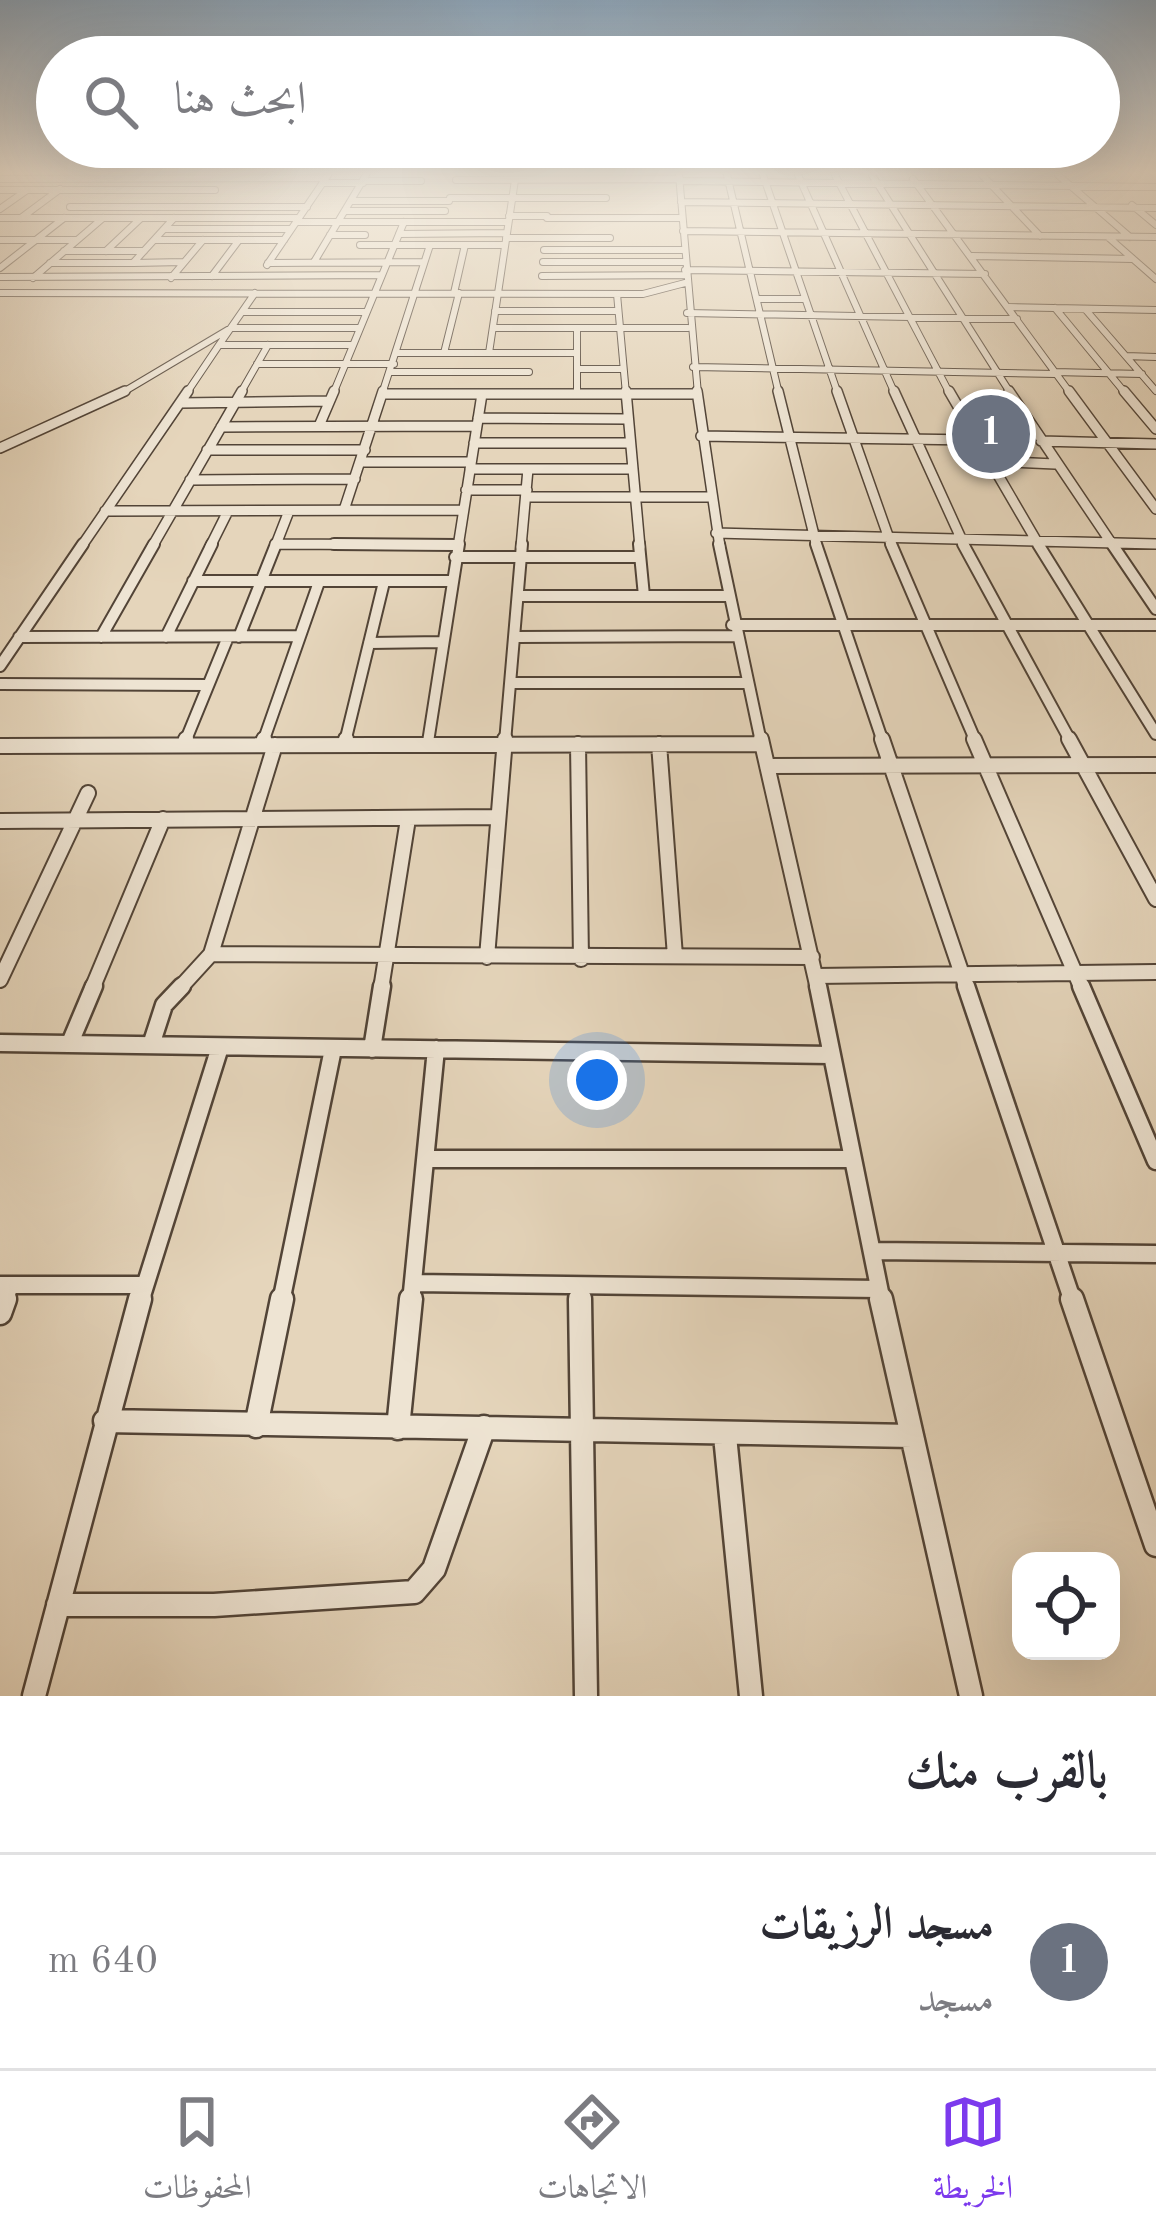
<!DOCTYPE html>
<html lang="ar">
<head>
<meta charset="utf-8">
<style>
	body { margin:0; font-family:"Old Standard TT",Amiri,serif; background:#f7f7f7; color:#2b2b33; direction:rtl }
	.controls { position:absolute; right:36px; bottom:36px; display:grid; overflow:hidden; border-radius:24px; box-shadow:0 12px 48px #0002 }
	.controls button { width:108px; height:108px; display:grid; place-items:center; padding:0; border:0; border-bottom:3px solid #e1e1e2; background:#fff; color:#2b2b33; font:60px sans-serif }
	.you { position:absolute; left:597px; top:1080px; width:42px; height:42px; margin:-30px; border:9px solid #fff; border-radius:50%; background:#1a73e8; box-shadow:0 0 0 18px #1a73e833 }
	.badge { display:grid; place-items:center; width:78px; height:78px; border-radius:50%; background:#7c3aed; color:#fff; font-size:39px; font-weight:700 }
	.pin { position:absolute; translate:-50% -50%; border:6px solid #fff; box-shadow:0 3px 12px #0006 }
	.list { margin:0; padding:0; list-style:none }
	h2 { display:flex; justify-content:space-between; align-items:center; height:156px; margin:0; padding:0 48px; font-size:51px }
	h2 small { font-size:39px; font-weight:400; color:#7c7c81 }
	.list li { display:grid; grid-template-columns:78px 1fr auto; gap:36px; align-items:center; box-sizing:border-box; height:216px; padding:0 48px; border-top:3px solid #e1e1e2 }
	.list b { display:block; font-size:45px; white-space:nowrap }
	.list p { margin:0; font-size:39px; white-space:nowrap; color:#7c7c81 }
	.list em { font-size:39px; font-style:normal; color:#7c7c81 }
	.icon { flex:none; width:66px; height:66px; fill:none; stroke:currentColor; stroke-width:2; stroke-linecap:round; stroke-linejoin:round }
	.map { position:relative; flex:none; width:1156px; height:1696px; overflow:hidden; direction:ltr }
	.search { position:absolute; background:#fff; box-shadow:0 12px 48px #0002; left:36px; right:36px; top:36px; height:132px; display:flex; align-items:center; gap:30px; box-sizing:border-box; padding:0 42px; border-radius:66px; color:#7c7c81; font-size:45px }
	.sheet { height:372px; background:#fff }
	nav { display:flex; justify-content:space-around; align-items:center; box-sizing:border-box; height:168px; border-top:3px solid #e1e1e2; background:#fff; font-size:33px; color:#7c7c81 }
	nav a { display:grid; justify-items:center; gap:6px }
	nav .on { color:#7c3aed }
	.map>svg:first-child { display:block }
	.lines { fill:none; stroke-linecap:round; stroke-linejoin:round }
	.minor-far5-casing { stroke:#524437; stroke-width:8 }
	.minor-far4-casing { stroke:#524437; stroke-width:12 }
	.minor-far3-casing { stroke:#524437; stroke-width:14 }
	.minor-far2-casing { stroke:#524437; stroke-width:18 }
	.minor-far1-casing { stroke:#524437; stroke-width:21 }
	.minor-casing { stroke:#524437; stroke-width:27 }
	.minor-far5 { stroke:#eee4d3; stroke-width:6 }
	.minor-far4 { stroke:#eee4d3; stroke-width:9 }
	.minor-far3 { stroke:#eee4d3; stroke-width:10 }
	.minor-far2 { stroke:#eee4d3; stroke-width:14 }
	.minor-far1 { stroke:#eee4d3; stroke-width:16 }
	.minor { stroke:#eee4d3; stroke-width:22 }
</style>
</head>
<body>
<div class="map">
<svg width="1156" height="1696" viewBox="0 0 1156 1696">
	<rect width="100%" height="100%" fill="#e5d5bb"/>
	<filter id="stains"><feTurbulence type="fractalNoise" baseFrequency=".00167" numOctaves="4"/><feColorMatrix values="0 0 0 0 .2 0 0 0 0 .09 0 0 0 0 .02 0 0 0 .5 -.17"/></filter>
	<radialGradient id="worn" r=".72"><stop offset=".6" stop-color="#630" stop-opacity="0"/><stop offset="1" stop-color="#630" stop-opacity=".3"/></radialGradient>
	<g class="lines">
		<defs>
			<path id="minor-far5" d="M 679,175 L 698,394
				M 727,175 L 779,394
				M 763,175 L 838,394
				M 798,175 L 895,394
				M 835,175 L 950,394
				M 872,175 L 1011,394
				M 982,175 L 1040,236
				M 1058,175 L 1130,237
				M 0,179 L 326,178
				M 913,179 L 1071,394
				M 456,180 L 680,179
				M 363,181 L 421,181
				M 680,181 L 1156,187
				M 323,183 L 363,183
				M 0,190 L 215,190
				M 450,198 L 606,198
				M 352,201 L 449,201
				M 681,202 L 1156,208
				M 1132,205 L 1156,225
				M 70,207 L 307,207
				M 0,209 L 27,190
				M 345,211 L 445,211
				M 509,216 L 547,216
				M 0,218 L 299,218
				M 21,218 L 60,189
				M 547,218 L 682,218
				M 296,222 L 508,222
				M 164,229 L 291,229
				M 683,231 L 1156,237
				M 399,234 L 506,233
				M 330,235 L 365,235
				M 1108,237 L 1156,279
				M 506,238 L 610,238
				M 0,240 L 77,240
				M 155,240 L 284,240
				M 360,245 L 505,245
				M 544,250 L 684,250
				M 64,251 L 144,251
				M 106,251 L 141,218
				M 972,256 L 1133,259
				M 314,262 L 366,175
				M 543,262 L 685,262
				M 50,263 L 133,263 L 174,218
				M 133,263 L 184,262
				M 268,263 L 424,262
				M 267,265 L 328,175
				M 0,268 L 64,218
				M 685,270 L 985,274
				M 212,276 L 239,240
				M 542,276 L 686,275
				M 0,277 L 381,275
				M 33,278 L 103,218
				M 171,278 L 203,240
				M 0,293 L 643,294 L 685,283
				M 255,293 L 219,345 L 353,345
				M 454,293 L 465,245
				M 617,294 L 626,394
				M 757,299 L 805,299
				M 1009,307 L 1156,310
				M 1055,308 L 1126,394
				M 1085,309 L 1156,391
				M 495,311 L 618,311
				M 243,312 L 366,312
				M 687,313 L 1017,319
				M 493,328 L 688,328
				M 577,328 L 577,394
				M 397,353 L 577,353
				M 444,353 L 459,293
				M 489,353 L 515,180
				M 1126,356 L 1156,357
				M 257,364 L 394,364
				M 693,367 L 1056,374
				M 578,369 L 623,369
				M 392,372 L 529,372
				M 1054,372 L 1142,374
				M 120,394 L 231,328 L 360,328
				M 186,394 L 219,345
				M 240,394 L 268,345
				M 333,394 L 404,222
				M 382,394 L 430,245"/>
			<path id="minor-far4" d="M 626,391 L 640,547
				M 697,391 L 720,547
				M 778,391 L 817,547
				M 837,391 L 892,547
				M 894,391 L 965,547
				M 949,391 L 1040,547
				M 1009,391 L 1114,547
				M 1069,391 L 1156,509
				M 1124,391 L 1156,429
				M 384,394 L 695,394
				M 180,403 L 329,401
				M 962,415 L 1025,417
				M 478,418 L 628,419
				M 319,426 L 334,391
				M 221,427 L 477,426
				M 701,436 L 975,440
				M 1041,441 L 1156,444
				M 474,443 L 630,443
				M 0,448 L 125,391
				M 207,450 L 365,450
				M 986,461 L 1055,464
				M 361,462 L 471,462
				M 470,469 L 632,469
				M 190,480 L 355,479
				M 466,490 L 527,490
				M 527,497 L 710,497
				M 344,510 L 383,391
				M 105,511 L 463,510
				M 716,533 L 1156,544
				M 275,544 L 457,545
				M 81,547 L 188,391
				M 152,547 L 242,391
				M 210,547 L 228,511
				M 275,547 L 289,511
				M 458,547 L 482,394
				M 521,547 L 528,469"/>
			<path id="minor-far3" d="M 334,544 L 457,545
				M 639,544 L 644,596
				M 719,544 L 761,742
				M 816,544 L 883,742
				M 891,544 L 976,742
				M 963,544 L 1071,742
				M 1038,544 L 1156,734
				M 1112,544 L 1156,609
				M 455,557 L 640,557
				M 193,581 L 451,581
				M 519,596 L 727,596
				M 732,625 L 1156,625
				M 19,637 L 299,636
				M 101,637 L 154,544
				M 166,637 L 212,544
				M 239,637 L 276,544
				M 516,637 L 735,636
				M 369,643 L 443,642
				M 0,666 L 83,544
				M 513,683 L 746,683
				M 0,684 L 207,685
				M 185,742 L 228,637
				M 263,742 L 319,582
				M 345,742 L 384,582
				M 428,742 L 459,544
				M 505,742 L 522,544"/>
			<path id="minor-far2" d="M 761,739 L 818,989
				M 882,739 L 967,989
				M 974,739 L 1082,989
				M 1069,739 L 1156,899
				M 345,744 L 346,739
				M 578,744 L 581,959
				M 659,744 L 675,956
				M 184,745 L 186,739
				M 262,745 L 264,739
				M 0,746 L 762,744
				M 767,766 L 1156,765
				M 0,821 L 497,817
				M 211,954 L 812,957
				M 487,957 L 505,739
				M 815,976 L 1156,972
				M 0,980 L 88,793
				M 92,989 L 163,819
				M 179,989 L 211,954 L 275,745
				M 381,989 L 408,819"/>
			<path id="minor-far1" d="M 818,986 L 882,1302
				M 966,986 L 1073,1302
				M 1081,986 L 1156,1161
				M 152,1042 L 164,1005 L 182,986
				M 0,1043 L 830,1055
				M 70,1043 L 94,986
				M 372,1049 L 382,986
				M 426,1159 L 852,1159
				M 872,1251 L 1156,1254
				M 414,1283 L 879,1289
				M 0,1285 L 144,1285
				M 580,1287 L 580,1302
				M 4,1302 L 10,1285
				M 140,1302 L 220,1047
				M 281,1302 L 333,1049
				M 411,1302 L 436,1049"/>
			<path id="minor" d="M 580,1299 L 586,1696
				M 881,1299 L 971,1696
				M 1072,1299 L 1156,1545
				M 0,1313 L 5,1299
				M 105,1421 L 912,1436
				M 256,1426 L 282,1299
				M 398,1428 L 411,1299
				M 725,1436 L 751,1696
				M 58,1605 L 214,1605 L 414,1592 L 434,1569 L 484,1427
				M 34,1696 L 140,1299"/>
		</defs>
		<use href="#minor-far5" class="minor-far5-casing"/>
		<use href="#minor-far4" class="minor-far4-casing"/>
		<use href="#minor-far3" class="minor-far3-casing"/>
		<use href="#minor-far2" class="minor-far2-casing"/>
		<use href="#minor-far1" class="minor-far1-casing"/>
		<use href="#minor" class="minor-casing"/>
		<use href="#minor-far5" class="minor-far5"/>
		<use href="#minor-far4" class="minor-far4"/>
		<use href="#minor-far3" class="minor-far3"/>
		<use href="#minor-far2" class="minor-far2"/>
		<use href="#minor-far1" class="minor-far1"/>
		<use href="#minor" class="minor"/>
	</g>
	<linearGradient id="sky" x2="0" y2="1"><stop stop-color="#8ca7be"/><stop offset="0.42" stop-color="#f3ece0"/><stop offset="1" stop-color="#f3ece0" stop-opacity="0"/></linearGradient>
	<rect width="1156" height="412" fill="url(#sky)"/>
	<rect width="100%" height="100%" filter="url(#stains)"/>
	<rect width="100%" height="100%" fill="url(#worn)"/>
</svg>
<div class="controls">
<button><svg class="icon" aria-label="locate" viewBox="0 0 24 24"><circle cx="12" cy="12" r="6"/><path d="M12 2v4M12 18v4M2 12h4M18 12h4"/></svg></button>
</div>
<div class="you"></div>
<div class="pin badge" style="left:991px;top:434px;background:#6b7280">1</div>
<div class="search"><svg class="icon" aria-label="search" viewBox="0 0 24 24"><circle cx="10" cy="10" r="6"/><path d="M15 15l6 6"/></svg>ابحث هنا</div>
</div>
<section class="sheet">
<h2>بالقرب منك<small></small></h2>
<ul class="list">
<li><span class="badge" style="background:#6b7280">1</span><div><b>مسجد الرزيقات</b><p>مسجد</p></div><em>640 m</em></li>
</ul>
</section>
<nav>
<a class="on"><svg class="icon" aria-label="map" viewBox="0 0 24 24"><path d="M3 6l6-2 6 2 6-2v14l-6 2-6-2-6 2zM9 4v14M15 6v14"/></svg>الخريطة</a>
<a><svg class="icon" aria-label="directions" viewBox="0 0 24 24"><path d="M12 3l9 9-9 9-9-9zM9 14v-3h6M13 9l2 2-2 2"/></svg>الاتجاهات</a>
<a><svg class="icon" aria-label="saved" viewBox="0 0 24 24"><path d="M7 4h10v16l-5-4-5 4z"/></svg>المحفوظات</a>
</nav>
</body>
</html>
